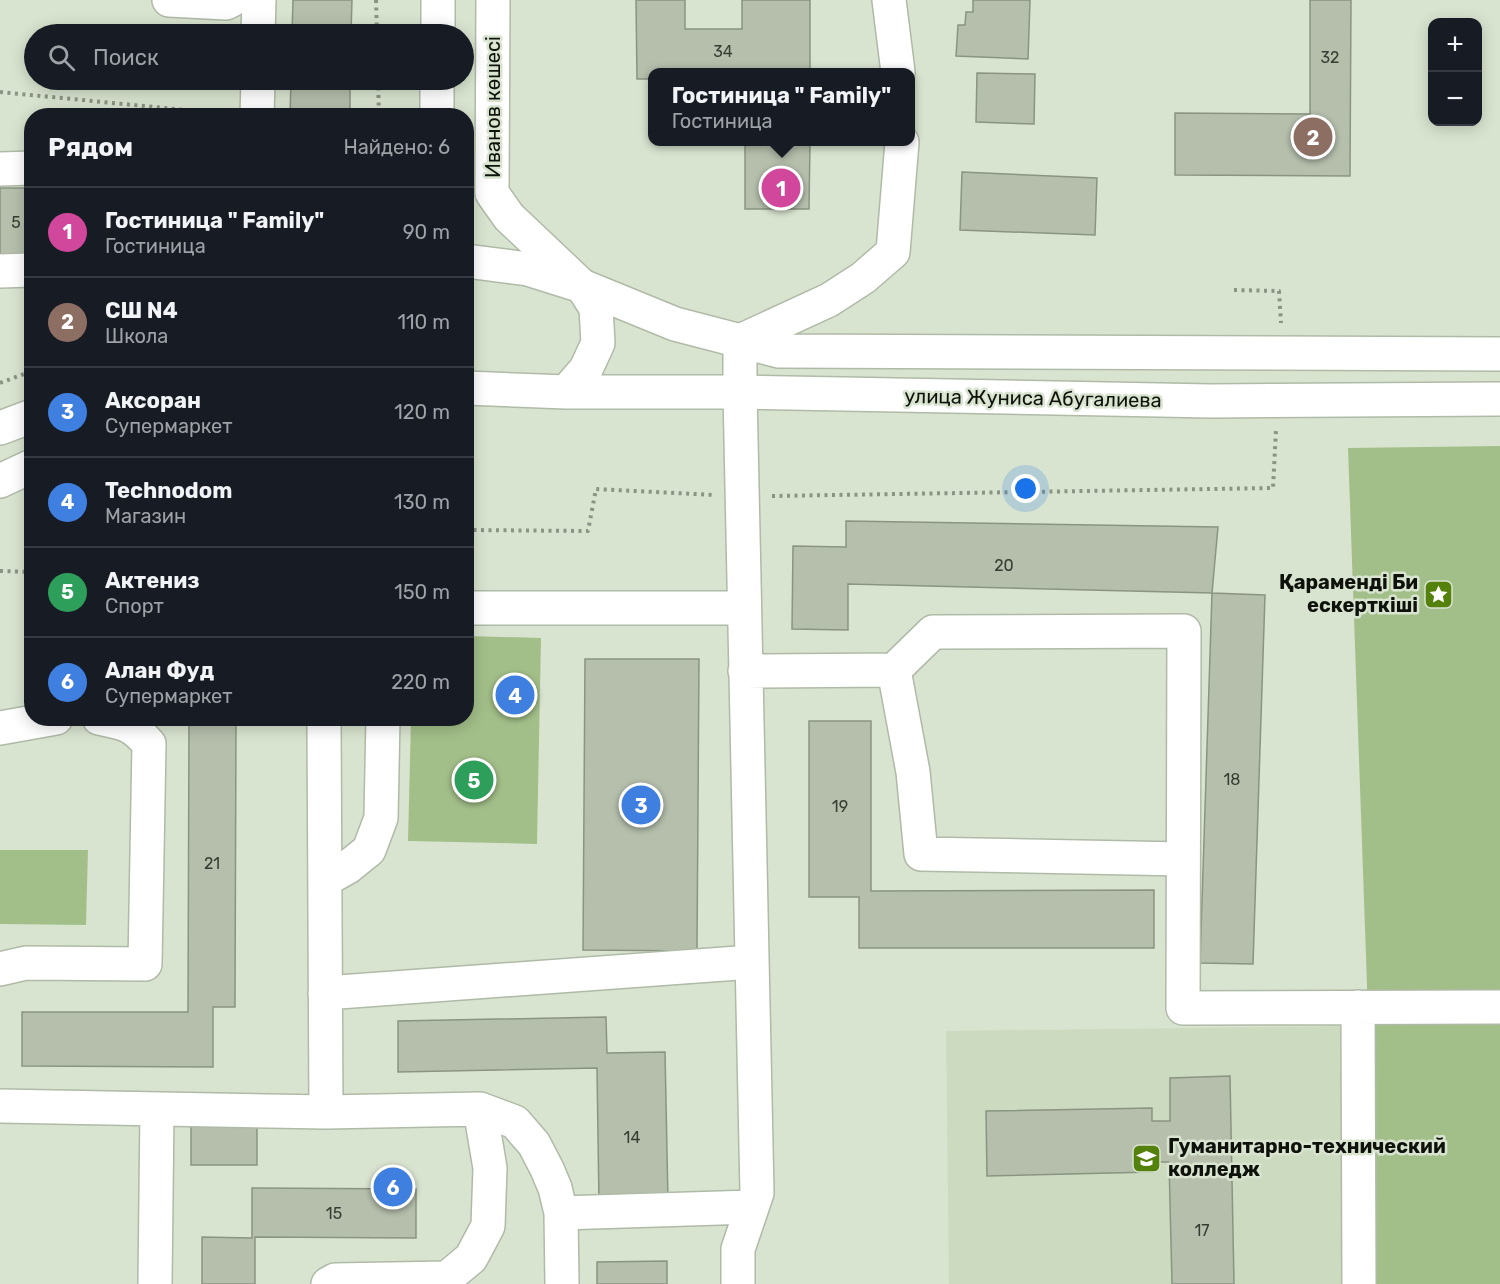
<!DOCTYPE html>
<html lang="ru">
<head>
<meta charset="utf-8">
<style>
	body { margin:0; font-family:Rubik,sans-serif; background:#242831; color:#f1f3f6 }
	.controls { position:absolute; right:18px; top:18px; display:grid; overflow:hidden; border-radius:12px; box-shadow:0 3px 15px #0003 }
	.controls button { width:54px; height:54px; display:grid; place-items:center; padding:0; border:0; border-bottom:2px solid #363941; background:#171b24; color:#f1f3f6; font:30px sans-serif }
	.you { position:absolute; left:1026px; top:489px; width:21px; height:21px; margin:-15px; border:4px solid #fff; border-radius:50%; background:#1a73e8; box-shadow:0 0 0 9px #1a73e833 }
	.badge { display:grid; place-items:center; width:39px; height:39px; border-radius:50%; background:#8c9099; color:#fff; font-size:20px; font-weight:700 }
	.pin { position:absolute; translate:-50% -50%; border:3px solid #fff; box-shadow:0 2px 6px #0006 }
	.popup { position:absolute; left:648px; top:68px; width:267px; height:78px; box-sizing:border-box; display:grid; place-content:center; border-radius:12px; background:#171b24; filter:drop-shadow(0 2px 4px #0005); font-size:20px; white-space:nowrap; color:#9ea1a6 }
	.popup b { font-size:22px; color:#f1f3f6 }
	.popup::after { content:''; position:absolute; left:50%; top:100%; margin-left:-12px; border:12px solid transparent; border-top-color:#171b24 }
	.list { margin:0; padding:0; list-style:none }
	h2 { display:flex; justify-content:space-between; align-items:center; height:78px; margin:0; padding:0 24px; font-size:26px }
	h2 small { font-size:20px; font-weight:400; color:#9ea1a6 }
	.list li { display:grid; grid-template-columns:39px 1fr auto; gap:18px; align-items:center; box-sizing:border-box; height:90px; padding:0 24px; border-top:2px solid #363941 }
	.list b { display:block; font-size:22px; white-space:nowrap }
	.list p { margin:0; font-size:20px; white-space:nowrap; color:#9ea1a6 }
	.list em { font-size:20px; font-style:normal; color:#9ea1a6 }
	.icon { flex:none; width:33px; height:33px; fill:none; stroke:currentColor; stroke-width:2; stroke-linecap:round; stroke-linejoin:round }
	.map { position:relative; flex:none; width:1500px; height:1284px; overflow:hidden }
	.search { position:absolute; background:#171b24; box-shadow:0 3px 15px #0003; left:24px; top:24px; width:450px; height:66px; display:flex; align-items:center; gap:15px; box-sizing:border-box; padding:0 21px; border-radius:33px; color:#9ea1a6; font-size:22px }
	.panel { position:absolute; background:#171b24; box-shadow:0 3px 15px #0003; left:24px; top:108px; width:450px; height:618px; border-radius:24px }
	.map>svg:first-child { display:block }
	.built { fill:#ccdabf }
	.green { fill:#a3bf89 }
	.building { fill:#b5bfac; stroke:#8a9482; stroke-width:1.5 }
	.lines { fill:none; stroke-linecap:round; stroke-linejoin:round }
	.minor-casing { stroke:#afbaa7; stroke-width:36 }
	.major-casing { stroke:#afbaa7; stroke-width:36 }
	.path { stroke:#8b9384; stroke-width:4; stroke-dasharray:3 4.5; stroke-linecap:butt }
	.minor { stroke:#fff; stroke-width:33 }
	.major { stroke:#fff; stroke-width:33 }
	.labels { text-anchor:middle; stroke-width:5; stroke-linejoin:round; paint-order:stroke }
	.number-label { font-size:16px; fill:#383d33 }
	.street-label { font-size:20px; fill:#0e120b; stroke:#d9e4d0 }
	.poi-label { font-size:20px; font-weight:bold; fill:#0e120b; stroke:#d9e4d0; text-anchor:end }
</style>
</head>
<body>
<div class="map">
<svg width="1500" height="1284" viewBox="0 0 1500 1284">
	<rect width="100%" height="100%" fill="#d9e4d0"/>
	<path class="built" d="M 1346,1026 L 1349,1284 L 949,1284 L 946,1031 Z"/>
	<path class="green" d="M 1500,446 L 1500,1284 L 1367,1284 L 1369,1171 L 1367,985 L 1348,448 Z
		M 467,636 L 541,638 L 537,844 L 408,841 L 411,719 L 466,718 Z
		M 0,850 L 88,850 L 86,925 L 0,924 Z"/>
	<path class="building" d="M 293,0 L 352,0 L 351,34 L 292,34 Z
		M 636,0 L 685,0 L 685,29 L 742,29 L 742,0 L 810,0 L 810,72 L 652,72 L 652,79 L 637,79 Z
		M 973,0 L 1030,0 L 1028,59 L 956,56 L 958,25 L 965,25 L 966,12 L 973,12 Z
		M 1310,0 L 1351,0 L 1350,176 L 1175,175 L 1175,113 L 1310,114 Z
		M 977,73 L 1035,74 L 1034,124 L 976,122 Z
		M 291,80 L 350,80 L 350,116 L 290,116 Z
		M 745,142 L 810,142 L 809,209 L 745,209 Z
		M 962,172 L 1097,178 L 1095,235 L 960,230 Z
		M 0,188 L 32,188 L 32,255 L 0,255 Z
		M 846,521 L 1218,527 L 1212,593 L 848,584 L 848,630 L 792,629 L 793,546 L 846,547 Z
		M 1212,593 L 1265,595 L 1253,964 L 1200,963 Z
		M 585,659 L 699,659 L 697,951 L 583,950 Z
		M 189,718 L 236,718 L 235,1007 L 213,1007 L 213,1067 L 22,1066 L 22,1012 L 188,1012 Z
		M 809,721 L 871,721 L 871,891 L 1154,890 L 1154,948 L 859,948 L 859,897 L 809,897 Z
		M 606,1017 L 607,1053 L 665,1052 L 668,1201 L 599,1203 L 597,1068 L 398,1072 L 398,1021 Z
		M 1230,1076 L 1234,1284 L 1172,1284 L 1169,1162 L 1153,1162 L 1153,1172 L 987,1176 L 986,1111 L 1152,1108 L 1152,1121 L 1170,1121 L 1170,1078 Z
		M 191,1126 L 257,1127 L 257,1165 L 191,1165 Z
		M 252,1188 L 416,1189 L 416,1238 L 255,1237 L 255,1284 L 202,1284 L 202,1237 L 252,1238 Z
		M 667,1261 L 667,1284 L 597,1284 L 597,1262 Z"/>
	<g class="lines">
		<defs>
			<path id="minor" d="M 169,0 L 226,3 L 232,0
				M 493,0 L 492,193 L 509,217 L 582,286
				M 889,0 L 898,72
				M 258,34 L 259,0
				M 438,34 L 438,0
				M 257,116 L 258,80
				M 437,116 L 437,80
				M 0,169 L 32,168
				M 0,271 L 32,270
				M 466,608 L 744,608
				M 894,670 L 913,772 L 921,854 L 1183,859
				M 745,671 L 894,670 L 933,632 L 1184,631 L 1183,1008 L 1500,1007
				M 324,718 L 326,1112
				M 0,728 L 56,718
				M 325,880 L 348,867 L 369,850 L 381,818 L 383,718
				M 0,969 L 26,963 L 145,964 L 149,744 C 132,724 124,723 99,718
				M 325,993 L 752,962
				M 1358,1007 L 1359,1284
				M 0,1106 L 326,1112 L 480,1109 L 515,1122 L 534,1144 L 547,1169 L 555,1188 L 561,1213
				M 155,1284 L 157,1109
				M 328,1284 L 335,1280 L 447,1278 L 471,1258 L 488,1226 L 490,1168 L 480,1109
				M 562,1284 L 561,1213 L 752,1207
				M 738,1284 L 738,1249 L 757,1193 L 740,392 L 740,341 L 829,300 L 863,278 L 893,252 L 902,142"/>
			<path id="major" d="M 466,261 L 528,269 L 582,286 L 675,324 L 779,351 L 1500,354
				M 466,388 L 566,392 L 740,392 L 1211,401 L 1500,399
				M 566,392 L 586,369 L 598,343 L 596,308 L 582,286
				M 0,428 L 32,416
				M 0,481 L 32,466"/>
		</defs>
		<use href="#minor" class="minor-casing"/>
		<use href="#major" class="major-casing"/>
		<path class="path" d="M 376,0 L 377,34
			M 378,80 L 379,116
			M 0,92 L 226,114
			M 1234,290 L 1279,291 L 1281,323
			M 0,383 L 32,371
			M 772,496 L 1273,488 L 1276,430
			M 466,530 L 588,531 L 596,489 L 714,495
			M 0,571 L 32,572"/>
		<use href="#minor" class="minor"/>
		<use href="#major" class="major"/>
	</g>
	<defs>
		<symbol id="sight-square" viewBox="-11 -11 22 22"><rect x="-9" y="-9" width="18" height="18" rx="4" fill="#54810c" stroke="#d9e4d0"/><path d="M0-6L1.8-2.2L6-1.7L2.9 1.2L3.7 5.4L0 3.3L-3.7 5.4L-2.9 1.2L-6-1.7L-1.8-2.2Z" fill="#fff"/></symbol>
		<symbol id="university-square" viewBox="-11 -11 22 22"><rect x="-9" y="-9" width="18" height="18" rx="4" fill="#54810c" stroke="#d9e4d0"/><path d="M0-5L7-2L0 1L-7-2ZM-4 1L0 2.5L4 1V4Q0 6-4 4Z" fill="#fff"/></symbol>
	</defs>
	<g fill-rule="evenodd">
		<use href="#sight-square" x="1422" y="578" width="33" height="33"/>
		<use href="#university-square" x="1130" y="1142" width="33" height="33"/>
	</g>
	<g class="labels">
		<g class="number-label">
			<text x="723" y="57">34</text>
			<text x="1330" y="63">32</text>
			<text x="16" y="228">5</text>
			<text x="1004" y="571">20</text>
			<text x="1232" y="785">18</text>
			<text x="840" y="812">19</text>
			<text x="212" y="869">21</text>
			<text x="632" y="1143">14</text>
			<text x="334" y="1219">15</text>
			<text x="1202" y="1236">17</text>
		</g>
		<g class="street-label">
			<text transform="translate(493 107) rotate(-90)" y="7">Иванов көшесі</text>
			<text transform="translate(1033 398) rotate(1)" y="7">улица Жуниса Абугалиева</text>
		</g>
		<g class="poi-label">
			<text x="1418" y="589">Қараменді Би<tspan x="1418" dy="23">ескерткіші</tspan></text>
			<text x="1168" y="1153" text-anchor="start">Гуманитарно-технический<tspan x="1168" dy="23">колледж</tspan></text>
		</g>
	</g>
</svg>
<div class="controls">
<button>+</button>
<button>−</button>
</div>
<div class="you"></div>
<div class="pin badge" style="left:781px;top:188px;background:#d1479c">1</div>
<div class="popup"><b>Гостиница &quot; Family&quot;</b>Гостиница</div>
<div class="pin badge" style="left:1313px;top:137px;background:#8d6e63">2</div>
<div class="pin badge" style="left:641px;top:805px;background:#3f7fe0">3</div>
<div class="pin badge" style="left:515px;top:695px;background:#3f7fe0">4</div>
<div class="pin badge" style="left:474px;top:780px;background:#2e9e5b">5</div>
<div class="pin badge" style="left:393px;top:1187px;background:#3f7fe0">6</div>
<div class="search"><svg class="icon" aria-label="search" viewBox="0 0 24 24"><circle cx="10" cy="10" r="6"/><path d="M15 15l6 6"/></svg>Поиск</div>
<section class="panel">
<h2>Рядом<small>Найдено: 6</small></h2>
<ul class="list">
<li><span class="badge" style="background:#d1479c">1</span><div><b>Гостиница &quot; Family&quot;</b><p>Гостиница</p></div><em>90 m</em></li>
<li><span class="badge" style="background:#8d6e63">2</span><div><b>СШ N4</b><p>Школа</p></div><em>110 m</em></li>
<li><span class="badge" style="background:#3f7fe0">3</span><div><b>Аксоран</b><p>Супермаркет</p></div><em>120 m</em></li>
<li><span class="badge" style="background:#3f7fe0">4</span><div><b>Technodom</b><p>Магазин</p></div><em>130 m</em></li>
<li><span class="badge" style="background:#2e9e5b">5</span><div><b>Актениз</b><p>Спорт</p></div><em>150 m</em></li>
<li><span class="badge" style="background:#3f7fe0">6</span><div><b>Алан Фуд</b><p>Супермаркет</p></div><em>220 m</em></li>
</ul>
</section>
</div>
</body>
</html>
